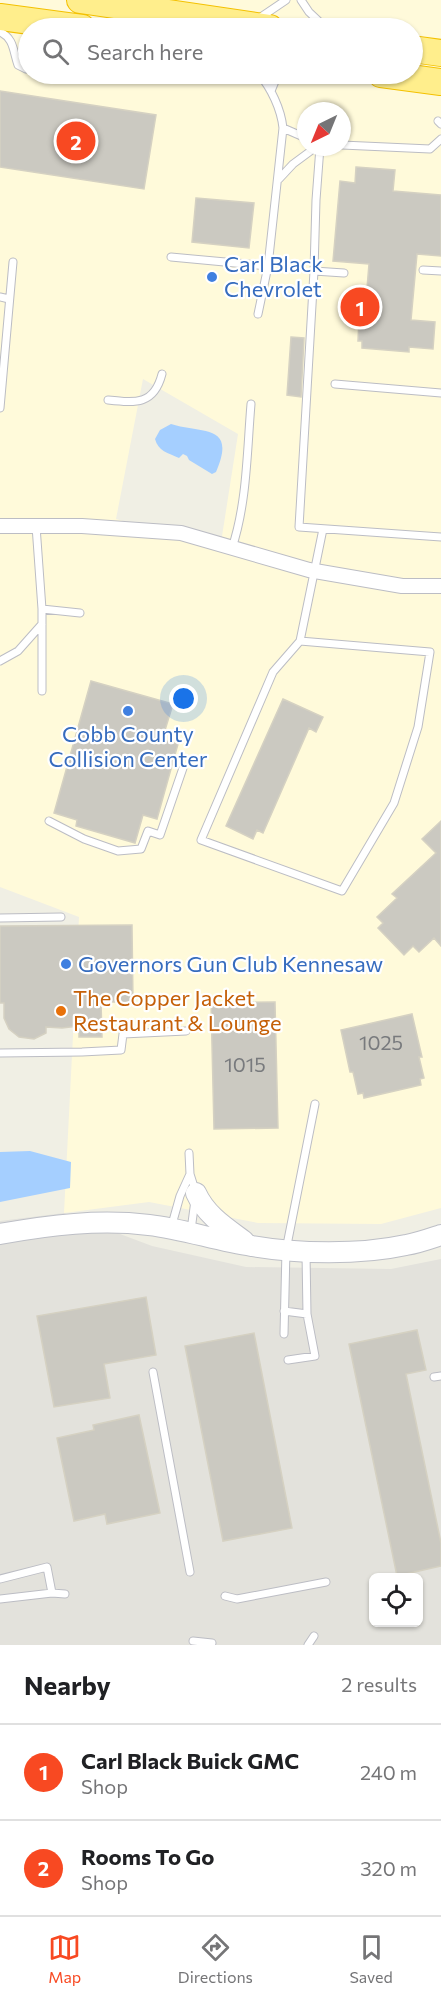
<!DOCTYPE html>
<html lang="en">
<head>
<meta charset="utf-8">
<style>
	body { margin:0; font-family:Commissioner,sans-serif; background:#f2f2f2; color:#202124 }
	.controls { position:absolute; right:18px; bottom:18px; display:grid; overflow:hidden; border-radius:9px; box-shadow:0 2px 4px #0004 }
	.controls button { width:54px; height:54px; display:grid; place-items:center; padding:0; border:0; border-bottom:2px solid #e0e0e0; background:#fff; color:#202124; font:30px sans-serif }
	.compass { position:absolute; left:297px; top:102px; width:54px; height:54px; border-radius:50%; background:#fff; box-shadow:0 2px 4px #0004; rotate:223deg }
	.you { position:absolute; left:184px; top:699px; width:21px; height:21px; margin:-15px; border:4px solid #fff; border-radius:50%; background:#1a73e8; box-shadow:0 0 0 9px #1a73e833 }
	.badge { display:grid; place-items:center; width:39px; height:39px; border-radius:50%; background:#f84922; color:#fff; font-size:20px; font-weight:700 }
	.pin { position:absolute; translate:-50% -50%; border:3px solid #fff; box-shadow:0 2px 6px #0006 }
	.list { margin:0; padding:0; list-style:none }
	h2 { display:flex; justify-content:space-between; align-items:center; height:78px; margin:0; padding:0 24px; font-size:26px }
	h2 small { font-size:20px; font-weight:400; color:#757577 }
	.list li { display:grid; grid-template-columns:39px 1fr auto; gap:18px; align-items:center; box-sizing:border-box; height:96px; padding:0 24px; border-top:2px solid #e0e0e0 }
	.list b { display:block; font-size:22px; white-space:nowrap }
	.list p { margin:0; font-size:20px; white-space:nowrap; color:#757577 }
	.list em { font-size:20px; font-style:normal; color:#757577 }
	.icon { flex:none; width:33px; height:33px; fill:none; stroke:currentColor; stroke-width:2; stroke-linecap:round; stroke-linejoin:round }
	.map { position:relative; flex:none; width:441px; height:1645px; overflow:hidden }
	.search { position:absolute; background:#fff; box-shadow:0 2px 4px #0004; left:18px; right:18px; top:18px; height:66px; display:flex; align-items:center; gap:15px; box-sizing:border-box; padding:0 21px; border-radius:33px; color:#757577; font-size:22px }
	.sheet { height:270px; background:#fff }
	nav { display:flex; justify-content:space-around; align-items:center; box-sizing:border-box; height:84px; border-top:2px solid #e0e0e0; background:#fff; font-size:16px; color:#757577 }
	nav a { display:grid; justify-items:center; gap:3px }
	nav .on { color:#f84922 }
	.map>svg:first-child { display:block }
	.commercial { fill:#fffada; fill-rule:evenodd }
	.industrial { fill:#e3e2dc; fill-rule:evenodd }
	.water { fill:#a5cfff }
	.building { fill:#cbc9c1; stroke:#d5d1c2; stroke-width:1.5 }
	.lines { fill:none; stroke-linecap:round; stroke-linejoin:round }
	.lane-casing { stroke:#bcbdc4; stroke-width:9 }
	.street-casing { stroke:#bcbdc4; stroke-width:16 }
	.secondary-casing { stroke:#bdbfc6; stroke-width:22 }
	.highway-casing { stroke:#f4c100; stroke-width:28 }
	.lane { stroke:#fff; stroke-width:7 }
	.street { stroke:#fff; stroke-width:14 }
	.secondary { stroke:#fff; stroke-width:20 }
	.highway { stroke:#ffee8c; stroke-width:26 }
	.shop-dot { fill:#3f7fe0; stroke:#fff; stroke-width:2 }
	.food-dot { fill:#e8710a; stroke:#fff; stroke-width:2 }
	.labels { text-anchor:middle; stroke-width:4.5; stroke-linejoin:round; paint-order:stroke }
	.number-label { font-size:20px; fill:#787a7d }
	.shop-label { font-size:22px; fill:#366cbe; stroke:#fff; text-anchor:start }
	.food-label { font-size:22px; fill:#c56008; stroke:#fff; text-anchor:start }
</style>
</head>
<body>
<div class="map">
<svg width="441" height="1645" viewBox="0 0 441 1645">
	<rect width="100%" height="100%" fill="#f0efe4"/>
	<path class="commercial" d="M 0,0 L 441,0 L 441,1208 L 381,1224 L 258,1223 L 149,1202 L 64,1213 L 79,917 L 0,887 ZM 28,28 L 412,28 L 412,74 L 28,74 ZM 306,111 L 342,111 L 342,147 L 306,147 ZM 143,379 L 238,434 L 220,549 L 116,519 Z"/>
	<path class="industrial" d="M 64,1213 L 152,1246 L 246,1267 L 391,1269 L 441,1259 L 441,1645 L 0,1645 L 0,1221 ZM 374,1578 L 418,1578 L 418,1622 L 374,1622 Z"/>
	<path class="water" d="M 171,424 C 202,434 237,423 216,472 L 212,474 L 189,460 L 187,456 L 183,454 L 179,458 C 168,453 158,451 155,439 L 160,430 Z
		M 30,1151 L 71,1162 L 70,1188 L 0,1202 L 0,1152 Z"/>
	<path class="building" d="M 0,91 L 156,115 L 144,189 L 0,167 Z
		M 356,167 L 395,170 L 393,191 L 441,195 L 441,256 L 417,254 L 411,320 L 435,322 L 433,349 L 409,347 L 409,352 L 362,348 L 362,341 L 358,341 L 359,319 L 364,319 L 366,300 L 358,300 L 359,287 L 367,288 L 369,264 L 333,261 L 340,181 L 355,183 Z
		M 196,198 L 254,203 L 249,248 L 192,242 Z
		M 291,337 L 304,338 L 301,397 L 287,395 Z
		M 91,681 L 173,704 L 162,740 L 178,744 L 157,819 L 143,815 L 135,843 L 76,826 L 77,820 L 54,813 Z
		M 283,699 L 323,717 L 316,732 L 309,728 L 263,833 L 257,830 L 253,839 L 226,826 Z
		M 441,821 L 441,946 L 434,938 L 419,952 L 413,946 L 404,955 L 378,928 L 383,923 L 377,917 L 397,898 L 392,894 L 436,853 L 422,839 Z
		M 132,925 L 133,1002 L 101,1002 L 102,1037 L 79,1037 L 79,1026 L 62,1028 L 46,1027 L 46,1033 L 34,1039 L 19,1037 L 9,1029 L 4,1018 L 4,1003 L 0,1003 L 0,926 Z
		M 275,1002 L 278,1128 L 214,1129 L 211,1003 Z
		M 412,1014 L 422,1057 L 419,1057 L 424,1078 L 420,1079 L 421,1085 L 364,1098 L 363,1093 L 358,1094 L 353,1072 L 350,1072 L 341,1030 Z
		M 146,1297 L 156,1355 L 104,1364 L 110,1398 L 54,1407 L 37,1316 Z
		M 417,1330 L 426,1370 L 406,1374 L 441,1543 L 441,1566 L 397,1576 L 349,1344 Z
		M 254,1333 L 292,1528 L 223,1541 L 185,1346 Z
		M 139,1415 L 160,1513 L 107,1524 L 105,1514 L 74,1521 L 57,1438 L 94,1430 L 93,1425 Z"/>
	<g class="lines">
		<defs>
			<path id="lane" d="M 301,0 L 309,12 L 326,28
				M 258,19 L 286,0
				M 0,32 C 14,38 13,51 18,65 L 26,69 L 28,68
				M 271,91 L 278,74
				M 438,121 L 441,124
				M 283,128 L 306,138
				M 342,145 L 430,149 L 441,139
				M 320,147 L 316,200 L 314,271 L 299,527 L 441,537
				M 279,179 L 293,164 L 316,147
				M 171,257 L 268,266
				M 423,270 L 441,271
				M 314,271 L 344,273
				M 0,297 L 9,299
				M 258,314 L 268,266 L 283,128 C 281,109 271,88 259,74
				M 335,384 L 441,393
				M 108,400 C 136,403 154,405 162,374
				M 0,408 L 13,262
				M 36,526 L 42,609 L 42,691
				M 232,548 C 247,503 247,451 251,404
				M 42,609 L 80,613
				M 300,641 L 273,672 L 201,840 L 342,891 L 394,803 L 418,727 L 430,652 L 300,641 L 323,529
				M 0,661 L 18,651 L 42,624
				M 49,821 L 84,839 L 118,851 L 141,849 L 148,831 L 160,835 L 183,768
				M 0,918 L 61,917
				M 0,1053 L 82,1052 L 121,1050 L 123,1034 L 186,1031
				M 189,1153 L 190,1174 L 196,1193 L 191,1230
				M 171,1228 L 180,1196 L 190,1174
				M 284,1311 L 307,1314
				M 284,1334 L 286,1250 L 315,1104
				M 288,1360 L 315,1356 L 307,1314 L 306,1254
				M 153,1372 L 190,1572
				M 434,1377 L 441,1376
				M 0,1579 L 47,1567 L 52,1593
				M 225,1596 L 237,1599 L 326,1582
				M 0,1599 L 52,1593 L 65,1594
				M 193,1641 L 212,1643
				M 308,1645 L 314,1636"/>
			<path id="street" d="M 0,526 L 82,526 L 181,533 L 309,570 L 402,586 L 441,586"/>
			<path id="secondary" d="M 196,1193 C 206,1215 225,1227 244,1241
				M 0,1234 C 50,1225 99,1219 149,1225 C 184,1229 217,1241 252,1246 C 298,1254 360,1255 406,1245 C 418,1243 429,1239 441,1235"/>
			<path id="highway" d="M 80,0 L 270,28
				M 0,17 L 82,28
				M 412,49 L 441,53
				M 381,74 L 441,82"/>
		</defs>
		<use href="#lane" class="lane-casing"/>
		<use href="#street" class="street-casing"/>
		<use href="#secondary" class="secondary-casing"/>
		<use href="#highway" class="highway-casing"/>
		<use href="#lane" class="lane"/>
		<use href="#street" class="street"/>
		<use href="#secondary" class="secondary"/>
		<use href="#highway" class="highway"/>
	</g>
	<g class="shop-dot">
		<circle cx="212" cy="277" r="6"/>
		<circle cx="128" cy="711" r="6"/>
		<circle cx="66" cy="964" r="6"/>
	</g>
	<circle class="food-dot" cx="61" cy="1011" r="6"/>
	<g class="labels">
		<g class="number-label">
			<text x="381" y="1050">1025</text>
			<text x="245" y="1072">1015</text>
		</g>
		<g class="shop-label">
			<text x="224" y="272">Carl Black<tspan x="224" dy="25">Chevrolet</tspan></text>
			<text x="128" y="742" text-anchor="middle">Cobb County<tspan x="128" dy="25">Collision Center</tspan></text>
			<text x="78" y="972">Governors Gun Club Kennesaw</text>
		</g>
		<g class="food-label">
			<text x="73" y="1006">The Copper Jacket<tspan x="73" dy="25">Restaurant &amp; Lounge</tspan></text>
		</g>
	</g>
</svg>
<div class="controls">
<button><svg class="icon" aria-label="locate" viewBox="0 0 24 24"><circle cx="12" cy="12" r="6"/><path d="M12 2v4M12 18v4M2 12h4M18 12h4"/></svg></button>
</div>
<svg class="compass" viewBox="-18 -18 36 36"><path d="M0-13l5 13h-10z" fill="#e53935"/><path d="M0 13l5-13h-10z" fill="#757577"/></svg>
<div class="you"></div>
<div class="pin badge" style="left:360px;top:307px">1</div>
<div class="pin badge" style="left:76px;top:141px">2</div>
<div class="search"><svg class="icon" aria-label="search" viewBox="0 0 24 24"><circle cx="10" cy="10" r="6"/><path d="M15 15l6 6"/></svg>Search here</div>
</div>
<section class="sheet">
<h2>Nearby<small>2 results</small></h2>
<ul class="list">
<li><span class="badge">1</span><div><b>Carl Black Buick GMC</b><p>Shop</p></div><em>240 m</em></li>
<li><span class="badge">2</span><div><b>Rooms To Go</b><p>Shop</p></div><em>320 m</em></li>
</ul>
</section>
<nav>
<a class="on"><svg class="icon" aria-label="map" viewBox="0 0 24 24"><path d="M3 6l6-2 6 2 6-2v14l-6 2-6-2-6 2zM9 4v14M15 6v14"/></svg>Map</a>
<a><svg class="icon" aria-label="directions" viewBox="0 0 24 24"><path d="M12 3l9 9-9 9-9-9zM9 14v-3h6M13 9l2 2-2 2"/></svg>Directions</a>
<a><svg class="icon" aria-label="saved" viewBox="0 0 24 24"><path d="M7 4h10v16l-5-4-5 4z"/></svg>Saved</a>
</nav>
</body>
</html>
